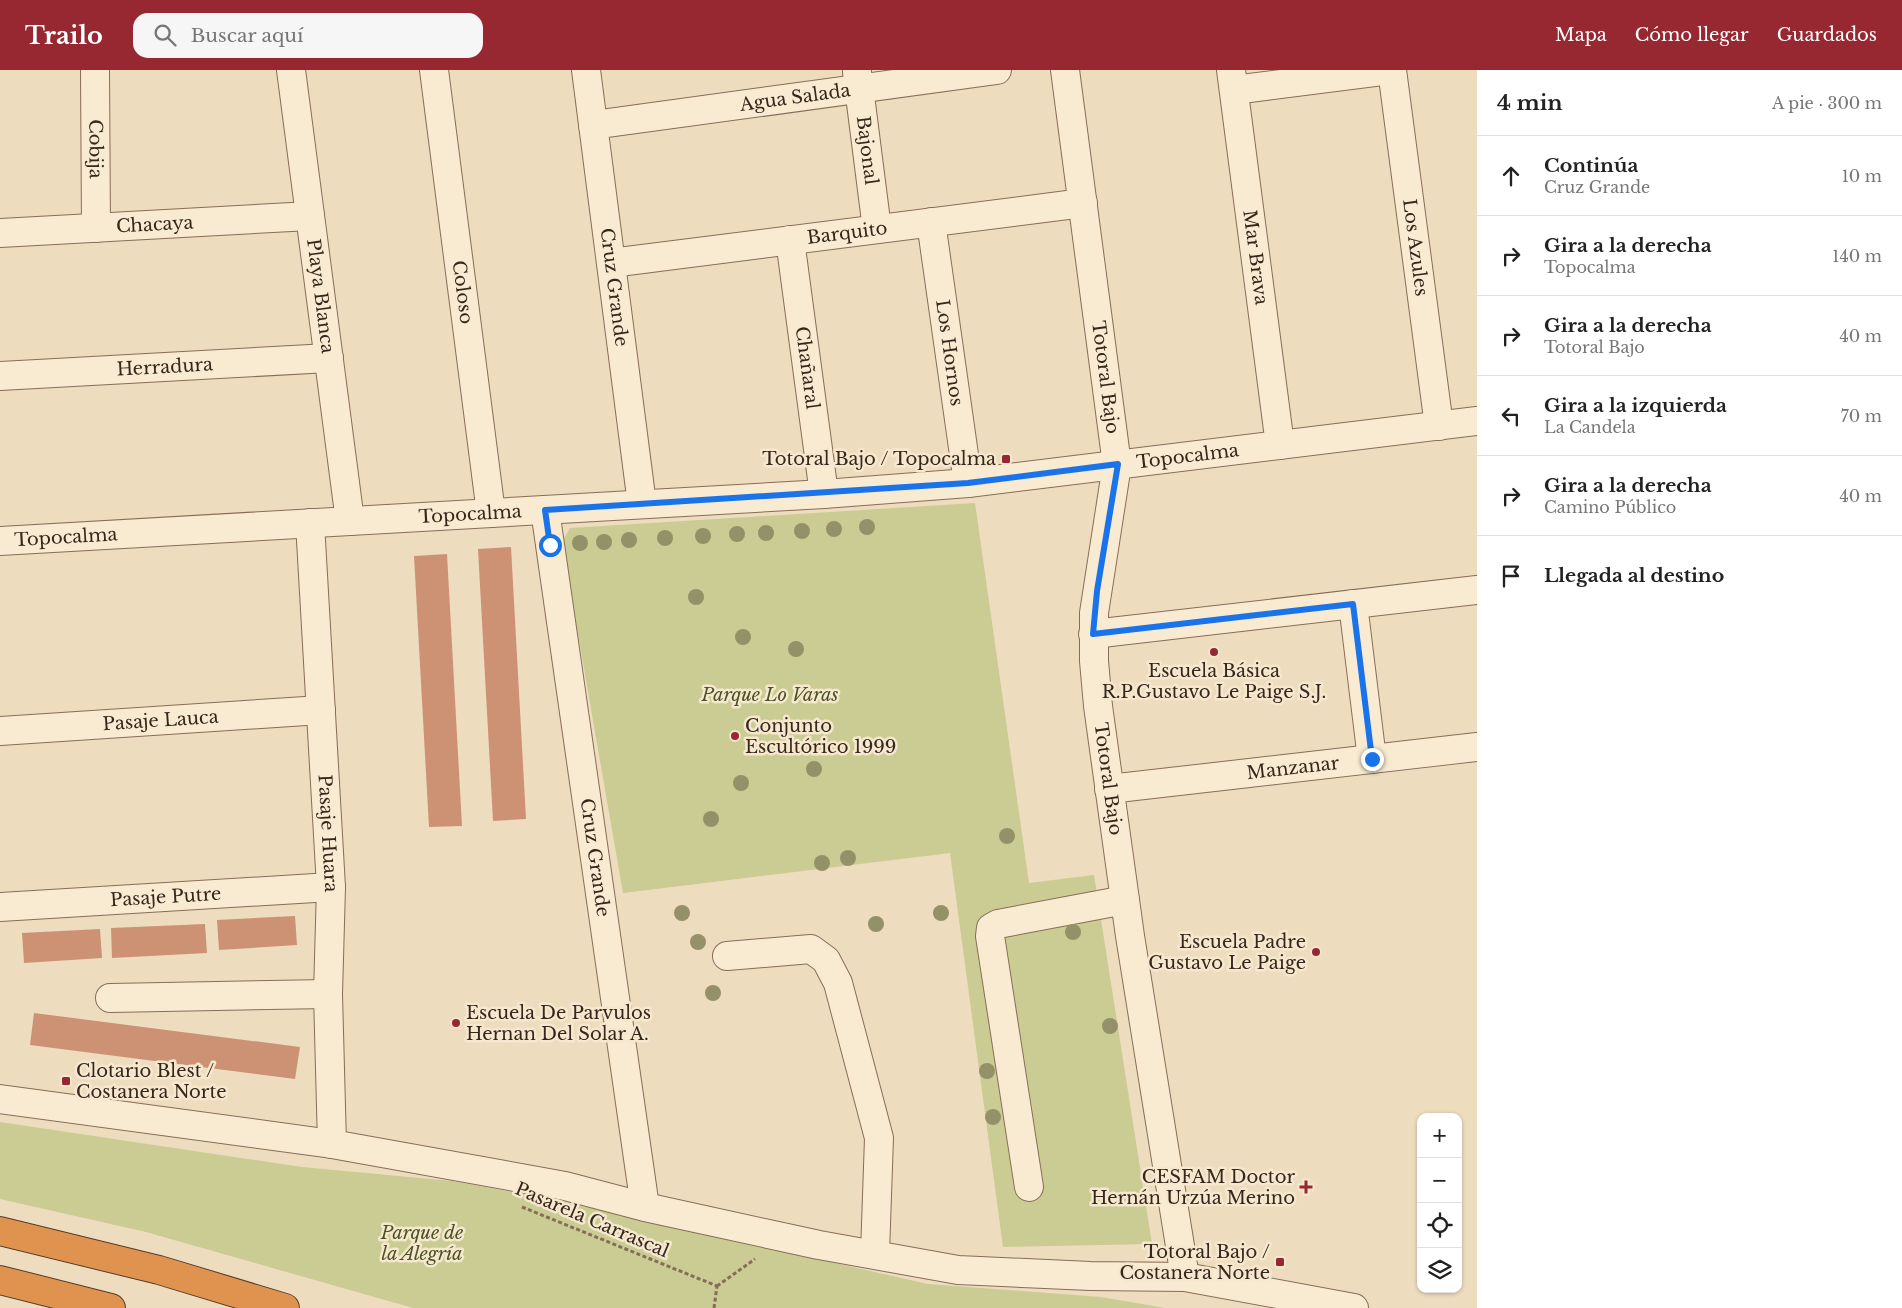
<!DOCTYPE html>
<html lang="es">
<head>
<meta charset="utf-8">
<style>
	body { margin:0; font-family:"Libre Baskerville",serif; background:#f6f6f6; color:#222 }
	.controls { position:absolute; right:15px; bottom:15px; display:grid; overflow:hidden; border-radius:10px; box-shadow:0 1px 4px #0004 }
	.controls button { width:45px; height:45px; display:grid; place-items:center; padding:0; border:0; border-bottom:1px solid #e0e0e0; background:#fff; color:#222; font:25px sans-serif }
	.stop { position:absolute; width:15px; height:15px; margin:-11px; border:4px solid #1a73e8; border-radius:50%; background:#fff }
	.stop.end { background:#1a73e8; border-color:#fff; box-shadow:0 1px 5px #0008 }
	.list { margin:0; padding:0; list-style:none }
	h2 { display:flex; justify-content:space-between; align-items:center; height:65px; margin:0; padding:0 20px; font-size:21px }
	h2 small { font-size:16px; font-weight:400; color:#767676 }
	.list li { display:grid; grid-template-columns:32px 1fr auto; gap:15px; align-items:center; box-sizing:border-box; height:80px; padding:0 20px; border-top:1px solid #e0e0e0 }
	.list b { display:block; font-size:19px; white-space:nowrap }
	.list p { margin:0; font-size:16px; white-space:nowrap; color:#767676 }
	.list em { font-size:16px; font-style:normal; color:#767676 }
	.icon { flex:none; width:28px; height:28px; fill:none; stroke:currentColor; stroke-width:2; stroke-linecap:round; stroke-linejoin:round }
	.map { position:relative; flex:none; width:1477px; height:1238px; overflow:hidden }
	header { display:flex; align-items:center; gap:30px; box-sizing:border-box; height:70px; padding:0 25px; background:#972731; color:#fff }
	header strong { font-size:24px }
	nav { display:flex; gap:28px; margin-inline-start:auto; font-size:18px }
	.search { width:350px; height:45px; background:#f6f6f6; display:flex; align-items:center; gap:12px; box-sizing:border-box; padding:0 18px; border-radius:15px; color:#767676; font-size:19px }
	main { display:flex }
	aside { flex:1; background:#fff }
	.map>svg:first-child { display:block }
	.green { fill:#cacc93 }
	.building { fill:#cd9274 }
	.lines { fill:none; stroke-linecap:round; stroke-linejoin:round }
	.minor-casing { stroke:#876d57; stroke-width:30 }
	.highway-casing { stroke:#553c2c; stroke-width:30 }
	.path { stroke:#876d57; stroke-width:3; stroke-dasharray:4 2.5; stroke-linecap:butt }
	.minor { stroke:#f9ead2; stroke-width:28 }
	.highway { stroke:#e0934e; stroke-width:28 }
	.tree { fill:#949169 }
	.route { stroke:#1a73e8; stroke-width:6 }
	.poi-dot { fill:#972731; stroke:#f6e7cf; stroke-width:2 }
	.labels { text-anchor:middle; stroke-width:5; stroke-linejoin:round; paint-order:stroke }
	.street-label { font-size:18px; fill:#36271c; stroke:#f6e7cf }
	.poi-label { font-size:18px; fill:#36271c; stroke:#f6e7cf; text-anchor:end }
	.park-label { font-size:18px; font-style:italic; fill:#4b5322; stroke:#f6e7cf }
</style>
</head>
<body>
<header>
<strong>Trailo</strong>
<div class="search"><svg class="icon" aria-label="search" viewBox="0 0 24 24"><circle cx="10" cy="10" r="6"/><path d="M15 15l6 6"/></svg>Buscar aquí</div>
<nav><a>Mapa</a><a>Cómo llegar</a><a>Guardados</a></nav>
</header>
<main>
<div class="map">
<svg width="1477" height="1238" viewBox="0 0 1477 1238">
	<rect width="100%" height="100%" fill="#eedcbf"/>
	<path class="green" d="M 975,433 L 1029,813 L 1094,805 L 1152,1174 L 1003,1177 L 950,783 L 623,823 L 562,472 L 570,458 Z
		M 0,1052 L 302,1097 L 452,1111 L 551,1129 L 928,1214 L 1101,1227 L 1165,1238 L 413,1238 L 146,1162 L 0,1129 Z"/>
	<path class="building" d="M 511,477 L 526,749 L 493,751 L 478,479 Z
		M 447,484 L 462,756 L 429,757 L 414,486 Z
		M 295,846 L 297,875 L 219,880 L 217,850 Z
		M 205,854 L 207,883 L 112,888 L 111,858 Z
		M 100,859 L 102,888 L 24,893 L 22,863 Z
		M 34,943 L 300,977 L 295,1009 L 30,975 Z"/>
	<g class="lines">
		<defs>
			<g id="minor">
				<path id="s1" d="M 95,0 L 96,158"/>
				<path id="s2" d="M 291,0 L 350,451"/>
				<path id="s3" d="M 434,0 L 491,443"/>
				<path id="s4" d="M 586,0 L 642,434"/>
				<path id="s5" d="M 1065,0 L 1117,395 L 1094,543 L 1094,591 L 1098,636 L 1130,866 L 1185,1207"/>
				<path id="s6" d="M 1231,0 L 1280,375"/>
				<path id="s7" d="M 1392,0 L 1439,356"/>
				<path id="s8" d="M 857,2 L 877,159"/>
				<path d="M 1234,20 L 1390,0"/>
				<path id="s9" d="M 593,55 L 997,0"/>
				<path id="s10" d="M 931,152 L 968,413"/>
				<path id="s11" d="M 0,163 L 310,146"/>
				<path id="s12" d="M 790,170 L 824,424"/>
				<path id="s13" d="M 611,193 L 1083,133"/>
				<path id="s14" d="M 0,306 L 329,288"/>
				<path id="s15" d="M 545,440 L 645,1137"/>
				<path id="s16" d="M 310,453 L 331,817 L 328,924 L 332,1074"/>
				<path id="s17" d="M 0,471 L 824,424 L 968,413 L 1477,351"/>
				<path d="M 1353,534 L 1372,689"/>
				<path d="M 1093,564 L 1477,520"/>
				<path id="s18" d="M 0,661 L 321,640"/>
				<path id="s19" d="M 1109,719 L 1477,677"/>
				<path id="s20" d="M 0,837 L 331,817"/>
				<path d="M 727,886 L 811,879 L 826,890 L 838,913 L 879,1068 L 875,1183"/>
				<path d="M 110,928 L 328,924"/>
				<path d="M 0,1029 L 332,1074 L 565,1116 L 645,1137 L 819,1175 L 958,1200 L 1090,1206 L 1185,1207 L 1354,1238"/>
				<path d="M 1029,1117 L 990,866 L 991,858 L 998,854 L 1125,830"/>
			</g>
			<path id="highway" d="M 0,1161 L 159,1200 L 285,1238
				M 0,1210 L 111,1238"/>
		</defs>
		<use href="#minor" class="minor-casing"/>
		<use href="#highway" class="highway-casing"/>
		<path class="path" d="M 522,1137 L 717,1216
			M 717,1216 L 755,1189
			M 714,1238 L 717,1216"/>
		<use href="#minor" class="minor"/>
		<use href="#highway" class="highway"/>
	</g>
	<g class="tree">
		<circle cx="867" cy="457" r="8"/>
		<circle cx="834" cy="459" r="8"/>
		<circle cx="802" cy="461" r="8"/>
		<circle cx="766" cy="463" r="8"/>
		<circle cx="737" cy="464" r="8"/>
		<circle cx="703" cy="466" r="8"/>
		<circle cx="665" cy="468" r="8"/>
		<circle cx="629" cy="470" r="8"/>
		<circle cx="604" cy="472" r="8"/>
		<circle cx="580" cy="473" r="8"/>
		<circle cx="696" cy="527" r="8"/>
		<circle cx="743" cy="567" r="8"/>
		<circle cx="796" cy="579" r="8"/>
		<circle cx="814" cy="699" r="8"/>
		<circle cx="741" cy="713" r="8"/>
		<circle cx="711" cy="749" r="8"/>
		<circle cx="1007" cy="766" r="8"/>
		<circle cx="848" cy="788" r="8"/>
		<circle cx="822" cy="793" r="8"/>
		<circle cx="682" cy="843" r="8"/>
		<circle cx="941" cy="843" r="8"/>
		<circle cx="876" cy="854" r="8"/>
		<circle cx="1073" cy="862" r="8"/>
		<circle cx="698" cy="872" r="8"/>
		<circle cx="713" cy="923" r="8"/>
		<circle cx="1110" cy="956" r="8"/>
		<circle cx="987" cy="1001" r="8"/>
		<circle cx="993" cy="1047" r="8"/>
	</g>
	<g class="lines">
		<path class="route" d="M 550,475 L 545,440 L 968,413 L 1118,394 L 1097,521 L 1093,564 L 1353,534 L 1372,689"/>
	</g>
	<g class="poi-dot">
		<rect x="1001" y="384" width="10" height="10" rx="2.5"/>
		<circle cx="1214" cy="582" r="5"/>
		<circle cx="735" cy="666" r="5"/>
		<circle cx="1316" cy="882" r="5"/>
		<circle cx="456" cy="953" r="5"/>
		<rect x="61" y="1006" width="10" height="10" rx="2.5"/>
		<path d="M1303.5 1109.5h5v5h5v5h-5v5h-5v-5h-5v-5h5z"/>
		<rect x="1275" y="1187" width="10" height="10" rx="2.5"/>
	</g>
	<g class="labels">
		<g class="street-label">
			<text dy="6" stroke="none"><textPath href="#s9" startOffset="204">Agua Salada</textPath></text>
			<text dy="6" stroke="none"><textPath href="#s1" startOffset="79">Cobija</textPath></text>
			<text dy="6" stroke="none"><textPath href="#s8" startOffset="79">Bajonal</textPath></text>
			<text dy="6" stroke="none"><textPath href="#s11" startOffset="155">Chacaya</textPath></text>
			<text dy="6" stroke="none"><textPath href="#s13" startOffset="238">Barquito</textPath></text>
			<text dy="6" stroke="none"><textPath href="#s7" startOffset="179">Los Azules</textPath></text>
			<text dy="6" stroke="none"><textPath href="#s6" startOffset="189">Mar Brava</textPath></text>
			<text dy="6" stroke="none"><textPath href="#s4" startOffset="219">Cruz Grande</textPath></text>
			<text dy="6" stroke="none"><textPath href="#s3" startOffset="224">Coloso</textPath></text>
			<text dy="6" stroke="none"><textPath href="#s2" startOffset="228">Playa Blanca</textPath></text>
			<text dy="6" stroke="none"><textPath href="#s10" startOffset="132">Los Hornos</textPath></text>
			<text dy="6" stroke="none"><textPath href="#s14" startOffset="165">Herradura</textPath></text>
			<text dy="6" stroke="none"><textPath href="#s12" startOffset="129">Chañaral</textPath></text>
			<text dy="6" stroke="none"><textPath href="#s5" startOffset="310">Totoral Bajo</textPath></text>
			<text dy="6" stroke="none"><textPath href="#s17" startOffset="1191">Topocalma</textPath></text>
			<text dy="6" stroke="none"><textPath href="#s17" startOffset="471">Topocalma</textPath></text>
			<text dy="6" stroke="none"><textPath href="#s17" startOffset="66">Topocalma</textPath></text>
			<text dy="6" stroke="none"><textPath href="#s18" startOffset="161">Pasaje Lauca</textPath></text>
			<text dy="6" stroke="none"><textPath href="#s19" startOffset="185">Manzanar</textPath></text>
			<text dy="6" stroke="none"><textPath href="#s5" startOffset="715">Totoral Bajo</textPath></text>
			<text dy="6" stroke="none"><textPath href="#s16" startOffset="311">Pasaje Huara</textPath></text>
			<text dy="6" stroke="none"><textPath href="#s15" startOffset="351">Cruz Grande</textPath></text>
			<text dy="6" stroke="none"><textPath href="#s20" startOffset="166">Pasaje Putre</textPath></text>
			<text transform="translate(592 1150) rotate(23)" y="6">Pasarela Carrascal</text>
		</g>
		<g class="poi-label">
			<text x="996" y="395">Totoral Bajo / Topocalma</text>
			<text x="1214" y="607" text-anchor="middle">Escuela Básica<tspan x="1214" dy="21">R.P.Gustavo Le Paige S.J.</tspan></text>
			<text x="745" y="662" text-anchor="start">Conjunto<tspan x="745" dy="21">Escultórico 1999</tspan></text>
			<text x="1306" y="878">Escuela Padre<tspan x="1306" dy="21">Gustavo Le Paige</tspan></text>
			<text x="466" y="949" text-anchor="start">Escuela De Parvulos<tspan x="466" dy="21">Hernan Del Solar A.</tspan></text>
			<text x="76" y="1007" text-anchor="start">Clotario Blest /<tspan x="76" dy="21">Costanera Norte</tspan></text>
			<text x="1295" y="1113">CESFAM Doctor<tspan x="1295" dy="21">Hernán Urzúa Merino</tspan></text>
			<text x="1270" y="1188">Totoral Bajo /<tspan x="1270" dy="21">Costanera Norte</tspan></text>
		</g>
		<g class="park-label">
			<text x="770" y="631">Parque Lo Varas</text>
			<text x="422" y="1169">Parque de<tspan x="422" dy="21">la Alegría</tspan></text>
		</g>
	</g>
</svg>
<div class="controls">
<button>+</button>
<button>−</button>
<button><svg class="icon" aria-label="locate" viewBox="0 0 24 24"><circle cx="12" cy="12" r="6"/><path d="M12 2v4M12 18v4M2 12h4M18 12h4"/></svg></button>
<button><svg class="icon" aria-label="layers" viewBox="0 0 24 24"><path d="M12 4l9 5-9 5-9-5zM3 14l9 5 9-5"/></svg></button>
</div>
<div class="stop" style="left:550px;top:475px"></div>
<div class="stop end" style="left:1372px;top:689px"></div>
</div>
<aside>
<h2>4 min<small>A pie · 300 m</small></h2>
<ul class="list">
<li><svg class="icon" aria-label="ahead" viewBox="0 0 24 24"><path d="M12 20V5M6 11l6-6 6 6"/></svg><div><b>Continúa</b><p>Cruz Grande</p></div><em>10 m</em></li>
<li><svg class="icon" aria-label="right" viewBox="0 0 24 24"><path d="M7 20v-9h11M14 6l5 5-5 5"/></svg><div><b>Gira a la derecha</b><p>Topocalma</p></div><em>140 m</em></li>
<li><svg class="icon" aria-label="right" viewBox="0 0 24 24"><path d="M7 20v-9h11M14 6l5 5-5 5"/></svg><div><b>Gira a la derecha</b><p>Totoral Bajo</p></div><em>40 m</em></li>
<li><svg class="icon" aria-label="left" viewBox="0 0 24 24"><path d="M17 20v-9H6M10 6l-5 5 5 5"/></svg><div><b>Gira a la izquierda</b><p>La Candela</p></div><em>70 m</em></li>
<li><svg class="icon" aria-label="right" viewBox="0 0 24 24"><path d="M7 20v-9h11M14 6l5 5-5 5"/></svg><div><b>Gira a la derecha</b><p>Camino Público</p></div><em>40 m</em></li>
<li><svg class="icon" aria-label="arrive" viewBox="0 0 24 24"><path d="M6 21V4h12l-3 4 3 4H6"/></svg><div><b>Llegada al destino</b></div></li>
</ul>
</aside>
</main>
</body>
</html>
